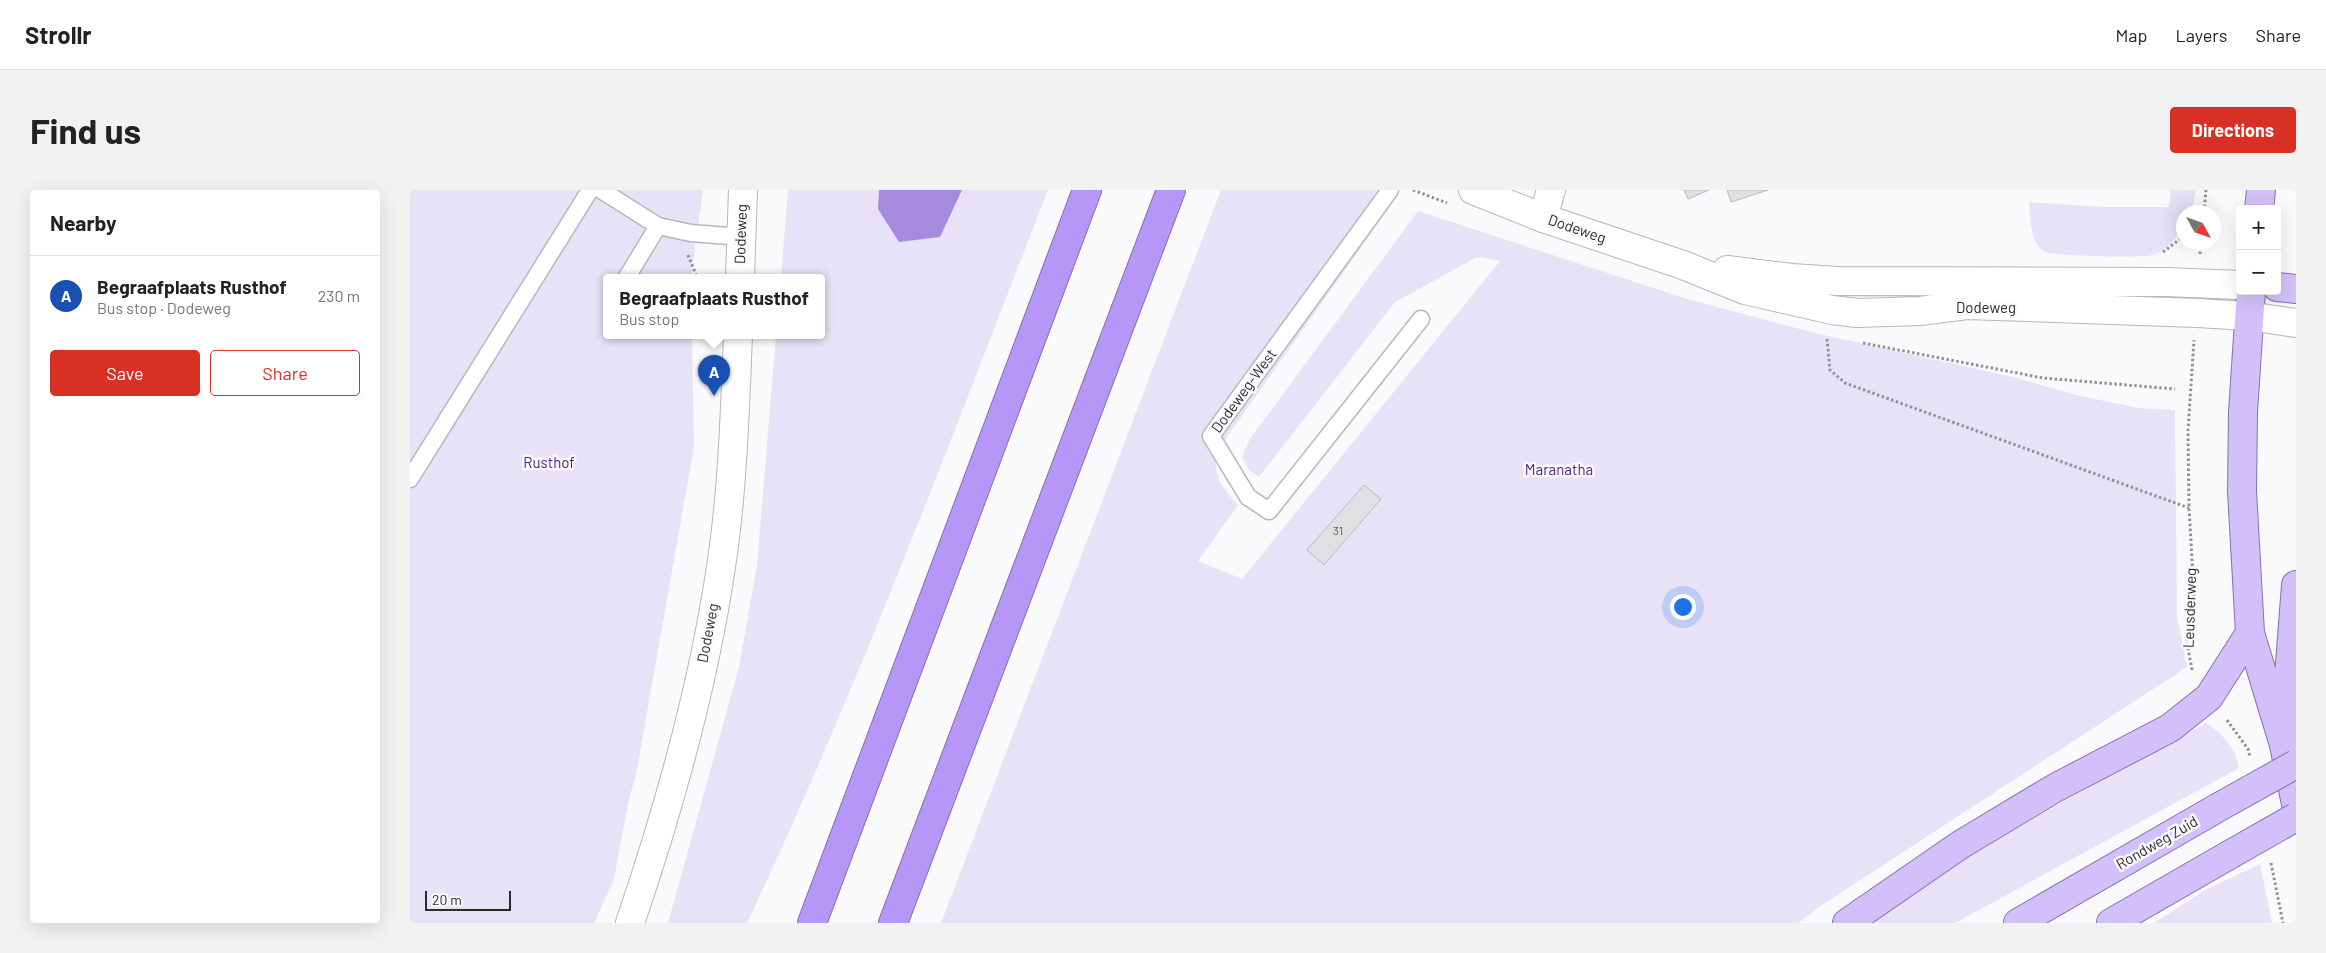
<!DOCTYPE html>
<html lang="en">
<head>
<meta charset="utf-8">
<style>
	body { margin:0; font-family:Barlow,sans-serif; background:#f2f2f2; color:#222 }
	.controls { position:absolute; right:15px; top:15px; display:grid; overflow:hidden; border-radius:5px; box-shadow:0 5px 20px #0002 }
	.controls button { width:45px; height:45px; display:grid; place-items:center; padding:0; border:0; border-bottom:1px solid #e0e0e0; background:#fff; color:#222; font:25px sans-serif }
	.compass { position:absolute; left:1766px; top:15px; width:45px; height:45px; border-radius:50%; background:#fff; box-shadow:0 5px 20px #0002; rotate:130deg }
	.scale { position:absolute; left:15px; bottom:12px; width:86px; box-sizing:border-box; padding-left:5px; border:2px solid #2a292b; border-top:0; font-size:14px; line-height:18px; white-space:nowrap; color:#2a292b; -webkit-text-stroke:4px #faf9fc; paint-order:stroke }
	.you { position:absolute; left:1272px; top:416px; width:18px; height:18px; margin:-12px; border:4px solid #fff; border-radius:50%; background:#1a73e8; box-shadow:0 0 0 8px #1a73e833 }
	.badge { display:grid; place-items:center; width:32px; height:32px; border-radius:50%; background:#d93025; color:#fff; font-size:16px; font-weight:700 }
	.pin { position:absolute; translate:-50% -41px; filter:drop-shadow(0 1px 2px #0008) }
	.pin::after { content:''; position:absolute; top:26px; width:18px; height:15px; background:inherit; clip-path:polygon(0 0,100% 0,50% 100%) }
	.popup { position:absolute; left:193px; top:84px; width:222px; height:65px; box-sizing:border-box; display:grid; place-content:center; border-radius:5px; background:#fff; filter:drop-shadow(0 1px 4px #0005); font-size:16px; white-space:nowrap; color:#767676 }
	.popup b { font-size:19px; color:#222 }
	.popup::after { content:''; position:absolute; left:50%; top:100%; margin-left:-10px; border:10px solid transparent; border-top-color:#fff }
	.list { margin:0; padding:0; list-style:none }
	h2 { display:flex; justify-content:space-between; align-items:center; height:65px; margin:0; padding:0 20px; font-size:21px }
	h2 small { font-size:16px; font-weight:400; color:#767676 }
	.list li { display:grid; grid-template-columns:32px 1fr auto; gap:15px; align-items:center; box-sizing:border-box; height:80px; padding:0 20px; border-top:1px solid #e0e0e0 }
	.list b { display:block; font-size:19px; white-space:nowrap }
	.list p { margin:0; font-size:16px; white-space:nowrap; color:#767676 }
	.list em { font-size:16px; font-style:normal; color:#767676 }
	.actions { display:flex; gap:10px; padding:15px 20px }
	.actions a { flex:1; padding:11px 0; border:1px solid #d93025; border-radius:5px; text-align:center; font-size:18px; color:#d93025 }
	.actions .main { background:#d93025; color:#fff }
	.map { position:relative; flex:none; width:1886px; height:733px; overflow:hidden; border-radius:5px }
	header { display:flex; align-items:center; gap:30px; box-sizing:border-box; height:70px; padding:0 25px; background:#fff; border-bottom:1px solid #e0e0e0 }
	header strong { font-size:24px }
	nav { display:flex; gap:28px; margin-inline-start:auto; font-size:18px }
	.intro { display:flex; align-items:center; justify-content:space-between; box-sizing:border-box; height:120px; padding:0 30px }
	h1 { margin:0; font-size:35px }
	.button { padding:12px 22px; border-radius:5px; background:#d93025; color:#fff; font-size:18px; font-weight:700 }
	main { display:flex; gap:30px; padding:0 30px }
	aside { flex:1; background:#fff; border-radius:5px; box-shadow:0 5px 20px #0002 }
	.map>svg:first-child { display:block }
	.green { fill:#e8e2f8 }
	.water { fill:#a68bdc }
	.building { fill:#e0dfe2; stroke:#bab9bd }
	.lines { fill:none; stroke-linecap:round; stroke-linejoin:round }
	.service-casing { stroke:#b7b6ba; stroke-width:19 }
	.minor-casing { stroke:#b7b6ba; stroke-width:30 }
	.tertiary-casing { stroke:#b7b6ba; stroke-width:30 }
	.primary-casing { stroke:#8570af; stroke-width:30 }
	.motorway-casing { stroke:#8570af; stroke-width:30 }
	.path { stroke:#929194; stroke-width:3; stroke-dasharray:2.5 2.5; stroke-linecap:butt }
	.service { stroke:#fff; stroke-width:16 }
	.minor { stroke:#fff; stroke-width:28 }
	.tertiary { stroke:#fff; stroke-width:28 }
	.primary { stroke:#d3c0fa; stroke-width:28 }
	.motorway { stroke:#b696f6; stroke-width:28 }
	.primary-bridge-casing { stroke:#8570af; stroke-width:30; stroke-linecap:butt }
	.primary-bridge { stroke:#d3c0fa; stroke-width:28 }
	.labels { text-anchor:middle; stroke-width:5; stroke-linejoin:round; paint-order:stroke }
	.number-label { font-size:12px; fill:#585659 }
	.street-label { font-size:15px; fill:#2a292b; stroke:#faf9fc }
	.park-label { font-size:15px; fill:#4e2684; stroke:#faf9fc }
</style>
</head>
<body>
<header>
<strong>Strollr</strong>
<nav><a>Map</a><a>Layers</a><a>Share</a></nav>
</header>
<div class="intro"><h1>Find us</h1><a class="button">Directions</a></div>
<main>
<aside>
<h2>Nearby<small></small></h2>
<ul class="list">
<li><span class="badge" style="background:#1a4fb4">A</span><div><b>Begraafplaats Rusthof</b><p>Bus stop · Dodeweg</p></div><em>230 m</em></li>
</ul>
<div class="actions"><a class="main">Save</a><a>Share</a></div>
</aside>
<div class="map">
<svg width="1886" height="733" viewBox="0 0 1886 733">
	<rect width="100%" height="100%" fill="#faf9fc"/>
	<path class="green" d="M 0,0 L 293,0 L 281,87 L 196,87 L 196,145 L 282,145 L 284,257 L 226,585 L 219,609 L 204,689 L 184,733 L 0,733 Z
		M 378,0 L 638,0 C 542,246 450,494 337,733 L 258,733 L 329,477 L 347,375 L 366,145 L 412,145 L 412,87 L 371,87 Z
		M 811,0 L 965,0 L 986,8 L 807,261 C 803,288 811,295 828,315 L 788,371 L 832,389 L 1090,71 L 1067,67 L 985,112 L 849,287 L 839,280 L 832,267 L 840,249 L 1008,21 L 1277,109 L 1405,143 L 1603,187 L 1666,205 L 1729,218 L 1765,220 L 1767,426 L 1777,477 L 1415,713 L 1388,733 L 531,733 Z
		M 1761,0 L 1786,0 L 1781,22 L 1774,22 L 1773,41 C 1765,48 1754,62 1743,65 C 1734,68 1643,66 1635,62 C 1620,55 1620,26 1619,12 L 1693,17 L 1759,17 Z
		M 1796,533 C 1813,544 1826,558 1829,578 L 1545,733 L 1456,733 C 1565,658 1681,596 1796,533 Z
		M 1850,674 L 1862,733 L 1744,733 L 1797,699 Z"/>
	<path class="water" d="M 469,0 L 552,0 L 530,47 L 489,52 L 468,19 Z"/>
	<path class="building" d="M 1274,0 L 1299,0 L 1278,9 Z
		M 1317,0 L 1358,0 L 1321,12 Z
		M 954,295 L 971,309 L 914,375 L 897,360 Z"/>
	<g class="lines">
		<defs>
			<path id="service" d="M 191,0 L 248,36 L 281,43 L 332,47
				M 980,0 L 801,246 L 838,307 L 859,321 L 1011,129
				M 217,87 L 248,36
				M 0,289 L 180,0"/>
			<path id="minor" d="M 1133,28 L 1141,0"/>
			<path id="tertiary" d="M 1063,0 L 1133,28 L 1273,75 L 1335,100 L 1422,120 L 1447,123 L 1510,121 L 1557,115 L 1787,123 L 1838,126 L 1886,133
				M 1317,80 L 1382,88 L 1428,91 L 1755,92 L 1830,95
				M 330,87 L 333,0
				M 220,733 C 260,616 296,486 313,363 C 323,292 325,217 328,145"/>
			<path id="primary" d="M 1849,19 L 1851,0
				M 1867,97 L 1886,99
				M 1841,101 L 1833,222 L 1832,301 L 1840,443 L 1874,555 L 1886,614
				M 1875,539 L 1886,395
				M 1437,733 L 1550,655 L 1645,598 L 1760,538 L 1799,507 L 1840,443
				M 1608,733 L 1809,617
				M 1701,733 L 1821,664"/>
			<path id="motorway" d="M 402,733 L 677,0
				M 483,733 L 761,0"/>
		</defs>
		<use href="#service" class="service-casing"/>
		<use href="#minor" class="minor-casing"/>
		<use href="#tertiary" class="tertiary-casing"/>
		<use href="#primary" class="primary-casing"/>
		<use href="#motorway" class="motorway-casing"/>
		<path class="path" d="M 1003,0 L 1037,13
			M 1794,22 L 1796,0
			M 1753,62 L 1774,46
			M 1790,64 L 1791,52
			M 278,65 L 287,87
			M 1417,149 L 1420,180 L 1435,193 L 1779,318
			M 1453,153 L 1633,188 L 1765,199
			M 1782,480 L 1777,453 L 1784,403 L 1779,318 L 1778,240 L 1784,150
			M 1817,530 L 1838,559 L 1840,567
			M 1861,673 L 1873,733"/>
		<use href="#service" class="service"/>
		<use href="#minor" class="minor"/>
		<use href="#tertiary" class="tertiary"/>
		<use href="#primary" class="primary"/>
		<use href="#motorway" class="motorway"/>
		<defs>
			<path id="primary-bridge" d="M 1809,617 L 1886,574
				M 1821,664 L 1886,627"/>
		</defs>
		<use href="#primary-bridge" class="primary-bridge-casing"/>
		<use href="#primary-bridge" class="primary-bridge"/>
	</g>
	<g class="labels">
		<g class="number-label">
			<text x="928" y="345">31</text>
		</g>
		<g class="street-label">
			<text transform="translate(1167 39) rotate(19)" y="5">Dodeweg</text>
			<text transform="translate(331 44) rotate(-88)" y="5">Dodeweg</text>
			<text x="1576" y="123">Dodeweg</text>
			<text transform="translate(834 201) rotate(-54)" y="5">Dodeweg-West</text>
			<text transform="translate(1780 418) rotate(-88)" y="5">Leusderweg</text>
			<text transform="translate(298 443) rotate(-79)" y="5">Dodeweg</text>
			<text transform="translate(1747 653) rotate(-30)" y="5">Rondweg Zuid</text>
		</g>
		<g class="park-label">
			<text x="139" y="278">Rusthof</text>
			<text x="1149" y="285">Maranatha</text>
		</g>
	</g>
</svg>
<div class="controls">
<button>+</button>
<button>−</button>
</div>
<svg class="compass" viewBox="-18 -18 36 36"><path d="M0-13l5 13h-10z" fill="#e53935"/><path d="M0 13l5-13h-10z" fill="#767676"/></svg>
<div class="scale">20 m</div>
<div class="you"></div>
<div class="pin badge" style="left:304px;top:206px;background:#1a4fb4">A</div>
<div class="popup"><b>Begraafplaats Rusthof</b>Bus stop</div>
</div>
</main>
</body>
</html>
